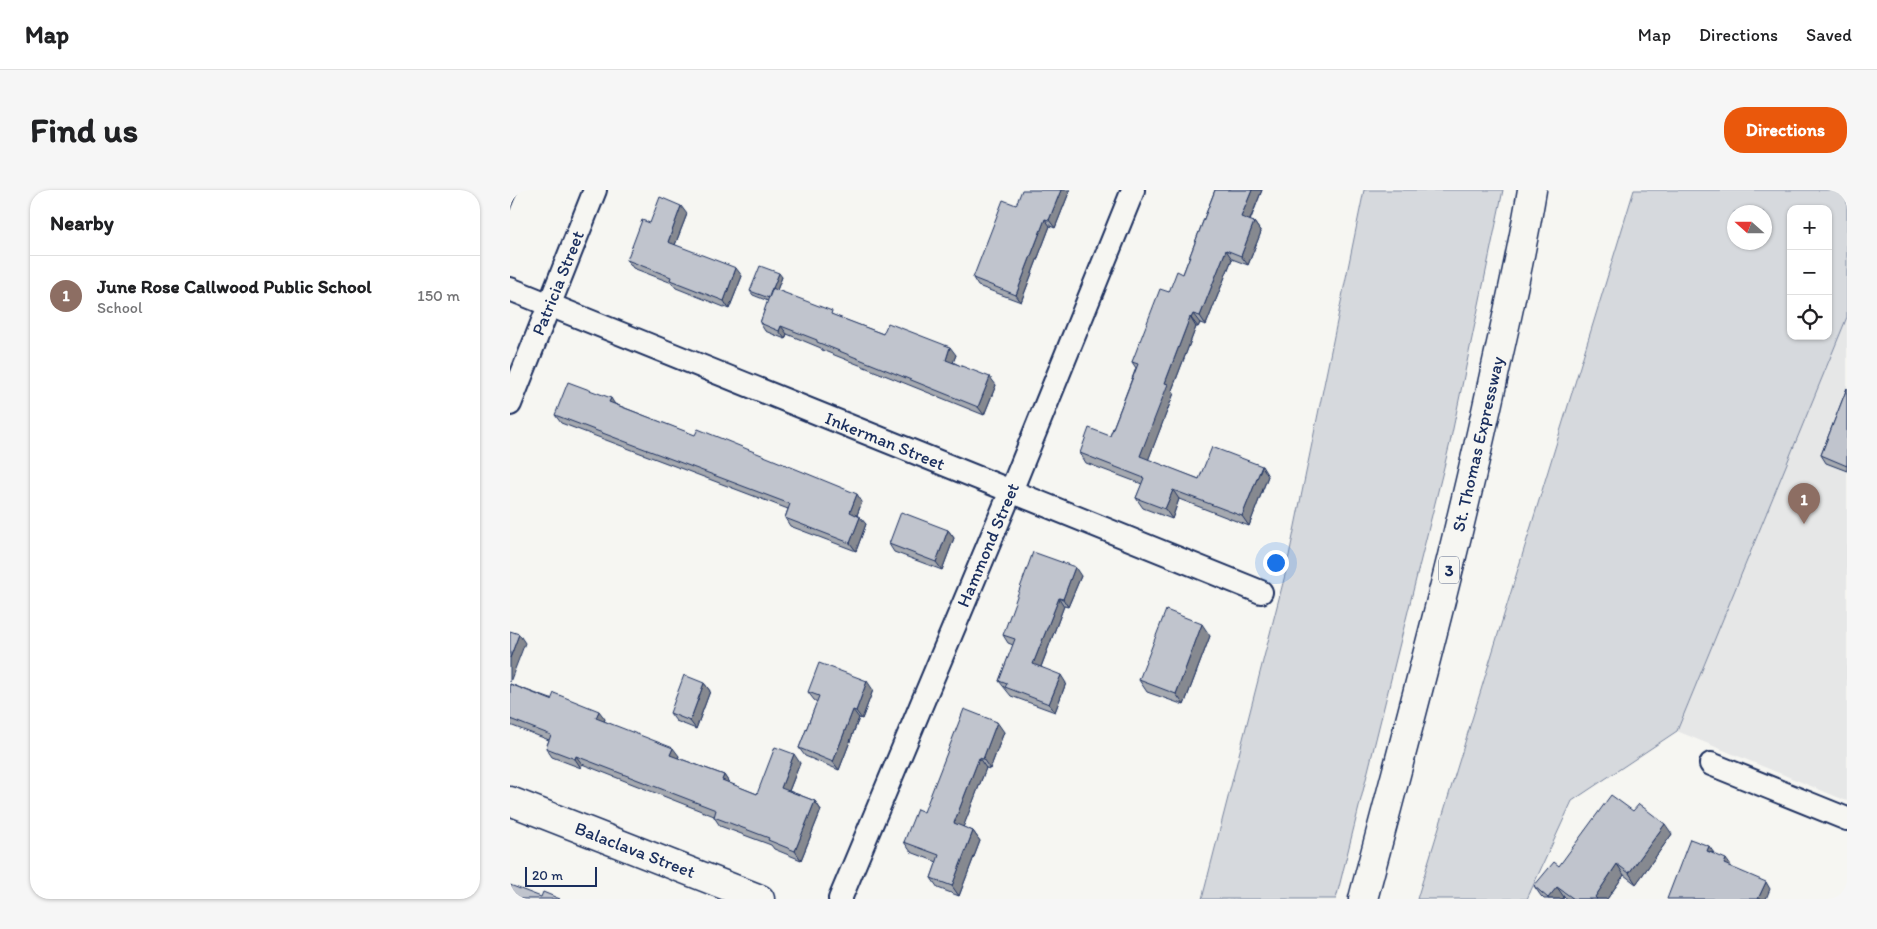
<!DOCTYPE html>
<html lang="en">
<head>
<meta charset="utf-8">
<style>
	body { margin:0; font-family:Itim,sans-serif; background:#f6f6f6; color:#202124 }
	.controls { position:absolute; right:15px; top:15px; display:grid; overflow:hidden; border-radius:10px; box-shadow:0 1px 4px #0004 }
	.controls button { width:45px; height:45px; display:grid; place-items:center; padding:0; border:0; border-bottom:1px solid #e0e0e0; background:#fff; color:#202124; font:25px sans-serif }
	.compass { position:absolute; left:1217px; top:15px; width:45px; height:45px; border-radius:50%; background:#fff; box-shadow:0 1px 4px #0004; rotate:291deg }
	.scale { position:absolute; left:15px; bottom:12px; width:72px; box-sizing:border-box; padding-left:5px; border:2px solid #1b2f5e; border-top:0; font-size:14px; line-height:18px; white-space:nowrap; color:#1b2f5e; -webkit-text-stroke:4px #f6f6f2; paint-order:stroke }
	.you { position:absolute; left:765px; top:372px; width:18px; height:18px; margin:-12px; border:4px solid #fff; border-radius:50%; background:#1a73e8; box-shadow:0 0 0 8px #1a73e833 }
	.badge { display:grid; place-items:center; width:32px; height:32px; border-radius:50%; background:#ea580c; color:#fff; font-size:16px; font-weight:700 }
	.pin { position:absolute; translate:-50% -41px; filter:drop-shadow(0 1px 2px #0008) }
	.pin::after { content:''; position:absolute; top:26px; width:18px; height:15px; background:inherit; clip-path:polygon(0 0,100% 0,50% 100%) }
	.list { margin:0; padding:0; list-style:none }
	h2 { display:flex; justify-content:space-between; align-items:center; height:65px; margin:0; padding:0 20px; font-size:21px }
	h2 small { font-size:16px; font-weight:400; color:#757577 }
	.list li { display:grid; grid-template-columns:32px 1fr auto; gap:15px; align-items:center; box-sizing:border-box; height:80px; padding:0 20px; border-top:1px solid #e0e0e0 }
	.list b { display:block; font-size:19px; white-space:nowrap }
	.list p { margin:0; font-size:16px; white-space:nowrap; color:#757577 }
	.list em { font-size:16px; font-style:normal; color:#757577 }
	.icon { flex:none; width:28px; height:28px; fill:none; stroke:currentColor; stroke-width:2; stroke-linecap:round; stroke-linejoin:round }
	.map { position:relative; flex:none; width:1337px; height:709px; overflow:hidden; border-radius:20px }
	header { display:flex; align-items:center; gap:30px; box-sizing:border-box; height:70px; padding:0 25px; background:#fff; border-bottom:1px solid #e0e0e0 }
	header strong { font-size:24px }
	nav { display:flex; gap:28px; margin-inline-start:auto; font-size:18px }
	.intro { display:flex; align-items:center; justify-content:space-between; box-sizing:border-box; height:120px; padding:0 30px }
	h1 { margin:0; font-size:35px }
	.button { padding:12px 22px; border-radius:20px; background:#ea580c; color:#fff; font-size:18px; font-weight:700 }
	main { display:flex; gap:30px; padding:0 30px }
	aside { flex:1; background:#fff; border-radius:20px; box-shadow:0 1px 4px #0004 }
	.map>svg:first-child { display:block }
	.built { fill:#e6e7e7 }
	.green { fill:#d6d9dd; stroke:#78849e; fill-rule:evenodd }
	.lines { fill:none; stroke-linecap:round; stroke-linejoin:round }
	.minor-casing { stroke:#1b2f5e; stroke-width:26 }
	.tertiary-casing { stroke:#1b2f5e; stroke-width:31 }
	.motorway-casing { stroke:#1b2f5e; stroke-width:31 }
	.minor { stroke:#f6f6f2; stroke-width:22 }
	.tertiary { stroke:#f6f6f2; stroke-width:28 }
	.motorway { stroke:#f6f6f2; stroke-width:28 }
	.wall { fill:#a5a9b0; stroke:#1b2f5e }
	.shaded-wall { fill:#868990; stroke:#1b2f5e }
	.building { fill:#c0c4cd; stroke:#1b2f5e }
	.labels { text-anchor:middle; stroke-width:4; stroke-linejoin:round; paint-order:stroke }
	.shield { fill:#f6f6f2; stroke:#5d6b8a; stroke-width:1 }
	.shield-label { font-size:16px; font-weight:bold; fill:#1b2f5e }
	.street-label { font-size:18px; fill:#1b2f5e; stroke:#f6f6f2 }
</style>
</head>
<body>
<header>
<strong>Map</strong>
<nav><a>Map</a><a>Directions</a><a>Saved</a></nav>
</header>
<div class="intro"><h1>Find us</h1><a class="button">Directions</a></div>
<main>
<aside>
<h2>Nearby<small></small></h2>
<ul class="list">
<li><span class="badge" style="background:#8d6e63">1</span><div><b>June Rose Callwood Public School</b><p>School</p></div><em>150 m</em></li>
</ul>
</aside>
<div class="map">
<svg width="1337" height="709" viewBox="0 0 1337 709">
	<rect width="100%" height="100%" fill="#f6f6f2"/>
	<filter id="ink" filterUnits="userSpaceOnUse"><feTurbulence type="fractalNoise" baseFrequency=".02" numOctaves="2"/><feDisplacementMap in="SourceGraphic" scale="10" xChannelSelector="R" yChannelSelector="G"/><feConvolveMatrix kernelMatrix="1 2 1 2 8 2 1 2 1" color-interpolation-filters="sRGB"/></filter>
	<g filter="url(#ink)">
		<path class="built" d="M 1337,127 L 1337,611 L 1167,541 Z"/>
		<path class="green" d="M 854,0 L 993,0 L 940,253 L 826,709 L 692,709 L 775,385 Z
			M 1124,0 L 1337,0 L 1337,127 L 1167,541 L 1062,611 L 1017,709 L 907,709 ZM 1281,19 L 1318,19 L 1318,146 L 1281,146 ZM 1224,22 L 1254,22 L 1254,52 L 1224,52 Z"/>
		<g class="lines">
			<defs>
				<path id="minor" d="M 0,99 L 751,402
					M 0,214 L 85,0
					M 1201,574 L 1337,629
					M 330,709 L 501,301 L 623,0"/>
				<path id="tertiary" d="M 0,611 L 250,709"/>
				<path id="motorway" d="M 853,709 C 899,535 946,361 984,185 C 998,123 1012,62 1022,0"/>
			</defs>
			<use href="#minor" class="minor-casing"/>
			<use href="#tertiary" class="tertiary-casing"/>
			<use href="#motorway" class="motorway-casing"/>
			<use href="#minor" class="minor"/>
			<use href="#tertiary" class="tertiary"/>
			<use href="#motorway" class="motorway"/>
		</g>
		<path class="wall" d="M 560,0 L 545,38 L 540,36 L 511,112 L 468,96 L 463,88 L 506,15 Z
			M 705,0 L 752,0 L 740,31 L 744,32 L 751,42 L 738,75 L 722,69 L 696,135 L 690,133 L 688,137 L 686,137 L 662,200 L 664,203 L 638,270 L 689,289 L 758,286 L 739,336 L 669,309 L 662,329 L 633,318 L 626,308 L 632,294 L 576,273 L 570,263 L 600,246 L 626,178 L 622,172 L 659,102 L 673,84 Z
			M 177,24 L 165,55 L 232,86 L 219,119 L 166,98 L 162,93 L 123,78 L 117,70 L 140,33 Z
			M 272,87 L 267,100 L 325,126 L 373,144 L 446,165 L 443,172 L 486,195 L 474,225 L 312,160 L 311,158 L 277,144 L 275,149 L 255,141 L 250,133 L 258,111 L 243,105 L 240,101 Z
			M 1337,198 L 1337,281 L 1316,273 L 1311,265 Z
			M 105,214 L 352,312 L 347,325 L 356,334 L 346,361 L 280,336 L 275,328 L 278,319 L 51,233 L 45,225 Z
			M 438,340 L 444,348 L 432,380 L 384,362 L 379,354 Z
			M 571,386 L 558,417 L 554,416 L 531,477 L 556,493 L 545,522 L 501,506 L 489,491 L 503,455 L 498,453 L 493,445 Z
			M 700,446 L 674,515 L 637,502 L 629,490 Z
			M 194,493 L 200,501 L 186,539 L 166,531 L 160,523 Z
			M 0,494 L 95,529 L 94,531 L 169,566 L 168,568 L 214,585 L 219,593 L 247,604 L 290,573 L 279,601 L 305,611 L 311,620 L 291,670 L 264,659 L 261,655 L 210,636 L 204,627 L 204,626 L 72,574 L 71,578 L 42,567 L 36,558 L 39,550 L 0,535 Z
			M 363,500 L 352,529 L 349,528 L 329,580 L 295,566 L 289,558 L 307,512 L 304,510 L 298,502 Z
			M 494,542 L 480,579 L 476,578 L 453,637 L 463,641 L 470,651 L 449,706 L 428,698 L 421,688 L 427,672 L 401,662 L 394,652 L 414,622 Z
			M 1123,621 L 1162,644 L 1126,694 L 1114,685 L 1097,709 L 1056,709 L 1054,707 L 1053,709 L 1034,709 L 1031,706 L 1024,696 L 1049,676 Z"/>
		<path class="shaded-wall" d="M 0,0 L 5,0 L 7,3 L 0,20 Z
			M 551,0 L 560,0 L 545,38 L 539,30 Z
			M 742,0 L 752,0 L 737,37 L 731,27 Z
			M 171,16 L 177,24 L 163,60 L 158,52 Z
			M 535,29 L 540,36 L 511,112 L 506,105 Z
			M 744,32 L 751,42 L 738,75 L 731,66 Z
			M 716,60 L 722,69 L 696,135 L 690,126 Z
			M 226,78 L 232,86 L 219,119 L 214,111 Z
			M 269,83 L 272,87 L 262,113 L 259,108 Z
			M 683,124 L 690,133 L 688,137 L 681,128 Z
			M 680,127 L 686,137 L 662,200 L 664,203 L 636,276 L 630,266 L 655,193 Z
			M 271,136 L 277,144 L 275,149 L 269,141 Z
			M 440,157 L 446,165 L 441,178 L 436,170 Z
			M 480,187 L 486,195 L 474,225 L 468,217 Z
			M 101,208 L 106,216 L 99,212 Z
			M 752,276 L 758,286 L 739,336 L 732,326 Z
			M 663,300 L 669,309 L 662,329 L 655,319 Z
			M 347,304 L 352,312 L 345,330 L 340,322 Z
			M 350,327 L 356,334 L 346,361 L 340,353 Z
			M 438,340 L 444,348 L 432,380 L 426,372 Z
			M 565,377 L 571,386 L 558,417 L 553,409 Z
			M 549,408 L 554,416 L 529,482 L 523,474 Z
			M 692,434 L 700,446 L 674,515 L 666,504 Z
			M 9,444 L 15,453 L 0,492 L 0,468 Z
			M 551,485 L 556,493 L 545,522 L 539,514 Z
			M 357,491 L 363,500 L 352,529 L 346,521 Z
			M 194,493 L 200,501 L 186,539 L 180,531 Z
			M 343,520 L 349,528 L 329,580 L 323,572 Z
			M 89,521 L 95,529 L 92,537 L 86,528 Z
			M 487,532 L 494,542 L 480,579 L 473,569 Z
			M 163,558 L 169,566 L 166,573 L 160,565 Z
			M 284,564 L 290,573 L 277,606 L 271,598 Z
			M 66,566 L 72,574 L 71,578 L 65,569 Z
			M 469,568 L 476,578 L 451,643 L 444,633 Z
			M 214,585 L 220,594 L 212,590 Z
			M 305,611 L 311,620 L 291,670 L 285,661 Z
			M 1155,634 L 1162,644 L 1126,694 L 1119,683 Z
			M 463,641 L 470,651 L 449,706 L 442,696 Z
			M 1199,656 L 1204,663 L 1197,661 Z
			M 1216,669 L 1221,676 L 1219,682 L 1214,674 Z
			M 1107,674 L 1114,685 L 1097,709 L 1086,709 L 1085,707 Z
			M 1256,692 L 1260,699 L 1256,709 L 1248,709 Z
			M 1047,697 L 1054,707 L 1053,709 L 1038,709 L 1038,708 Z"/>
		<path class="building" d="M 512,0 L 551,0 L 539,30 L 535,29 L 506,105 L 463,88 L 493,10 L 506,15 Z
			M 705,0 L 742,0 L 731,27 L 744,32 L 731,66 L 716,60 L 690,126 L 683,124 L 681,128 L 680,127 L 655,193 L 658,194 L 630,266 L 689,289 L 702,257 L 752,276 L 732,326 L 663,300 L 655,319 L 626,308 L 634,288 L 570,263 L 579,238 L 600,246 L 628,174 L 622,172 L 650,99 L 659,102 L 667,81 L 673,84 Z
			M 150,7 L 171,16 L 158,52 L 226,78 L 214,111 L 160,90 L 161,87 L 117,70 L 132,30 L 140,33 Z
			M 250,76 L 269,83 L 259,108 L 240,101 Z
			M 262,98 L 322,121 L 321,124 L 373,144 L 378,133 L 440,157 L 436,170 L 480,187 L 468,217 L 307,152 L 307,150 L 271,136 L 269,141 L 250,133 Z
			M 58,192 L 101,208 L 99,212 L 185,245 L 188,239 L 347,304 L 340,322 L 350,327 L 340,353 L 275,328 L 280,314 L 45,225 Z
			M 1337,198 L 1337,276 L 1311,265 Z
			M 391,322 L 438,340 L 426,372 L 379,354 Z
			M 523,362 L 565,377 L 553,409 L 549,408 L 523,474 L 551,485 L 539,514 L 495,497 L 497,494 L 489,491 L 505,449 L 493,445 Z
			M 656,420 L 692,434 L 666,504 L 629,490 Z
			M 0,441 L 9,444 L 0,468 Z
			M 309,473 L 357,491 L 346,521 L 343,520 L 323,572 L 289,558 L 309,506 L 298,502 Z
			M 174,485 L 194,493 L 180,531 L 160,523 Z
			M 0,494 L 41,510 L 44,503 L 89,521 L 86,528 L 163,558 L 160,565 L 214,585 L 212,590 L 247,604 L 265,557 L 284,564 L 271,598 L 305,611 L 285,661 L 258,650 L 259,648 L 204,627 L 206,620 L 66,566 L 65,569 L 36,558 L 41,545 L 0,529 Z
			M 454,519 L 487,532 L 473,569 L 469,568 L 444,633 L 463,641 L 442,696 L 421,688 L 429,665 L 394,652 L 407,619 L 414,622 Z
			M 1101,605 L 1123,621 L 1129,614 L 1155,634 L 1119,683 L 1107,674 L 1085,707 L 1087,709 L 1064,709 L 1047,697 L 1038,708 L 1024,696 L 1044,672 L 1049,676 Z
			M 1180,649 L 1199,656 L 1197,661 L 1216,669 L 1214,674 L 1256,692 L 1248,709 L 1157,709 Z
			M 0,695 L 31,707 L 33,702 L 50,709 L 0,709 Z"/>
	</g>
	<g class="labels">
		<rect class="shield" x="929" y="366.5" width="20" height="27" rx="4"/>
		<g class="shield-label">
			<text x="939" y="386">3</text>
		</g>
		<g class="street-label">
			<text transform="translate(48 93) rotate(-68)" y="6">Patricia Street</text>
			<text transform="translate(375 251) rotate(22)" y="6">Inkerman Street</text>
			<text transform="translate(968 254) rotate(-77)" y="6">St. Thomas Expressway</text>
			<text transform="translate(478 355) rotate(-67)" y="6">Hammond Street</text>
			<text transform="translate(125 660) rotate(21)" y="6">Balaclava Street</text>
		</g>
	</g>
</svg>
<div class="controls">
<button>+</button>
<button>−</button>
<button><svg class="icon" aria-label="locate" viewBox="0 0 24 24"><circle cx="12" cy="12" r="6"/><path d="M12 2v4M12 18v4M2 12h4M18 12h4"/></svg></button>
</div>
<svg class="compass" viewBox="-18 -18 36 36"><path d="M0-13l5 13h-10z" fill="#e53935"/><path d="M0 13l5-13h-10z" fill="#757577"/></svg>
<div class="scale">20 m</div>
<div class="you"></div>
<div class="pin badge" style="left:1294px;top:334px;background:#8d6e63">1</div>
</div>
</main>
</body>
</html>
